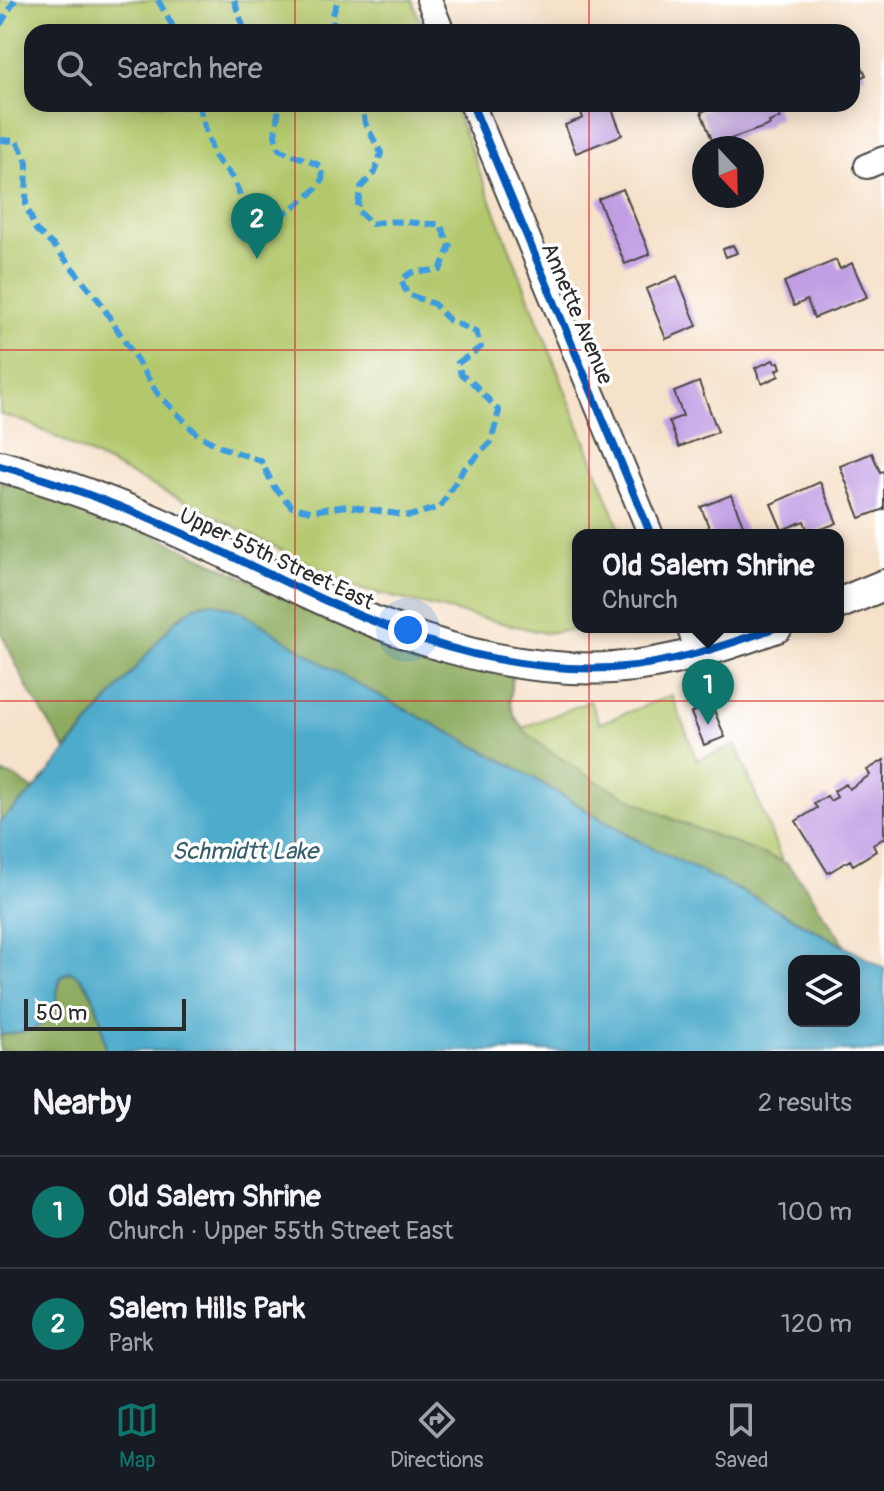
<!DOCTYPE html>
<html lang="en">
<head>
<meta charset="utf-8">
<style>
	body { margin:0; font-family:Pangolin,sans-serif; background:#242831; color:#f1f3f6 }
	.controls { position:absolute; right:24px; bottom:24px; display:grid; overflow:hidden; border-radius:16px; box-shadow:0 4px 20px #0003 }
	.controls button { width:72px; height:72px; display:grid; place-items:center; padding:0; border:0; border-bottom:2px solid #363941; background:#171b24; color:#f1f3f6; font:40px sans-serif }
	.compass { position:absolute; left:692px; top:136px; width:72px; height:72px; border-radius:50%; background:#171b24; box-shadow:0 4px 20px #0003; rotate:158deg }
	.scale { position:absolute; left:24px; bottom:20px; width:162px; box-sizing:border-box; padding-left:8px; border:4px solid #2b2b2b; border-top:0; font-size:22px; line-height:28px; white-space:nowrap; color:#2b2b2b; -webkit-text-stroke:6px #fff; paint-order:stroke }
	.you { position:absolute; left:408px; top:630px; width:28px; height:28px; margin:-20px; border:6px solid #fff; border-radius:50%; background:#1a73e8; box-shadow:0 0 0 12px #1a73e833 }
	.badge { display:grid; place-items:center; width:52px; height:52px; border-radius:50%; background:#0f766e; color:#fff; font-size:26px; font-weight:700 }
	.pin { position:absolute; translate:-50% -66px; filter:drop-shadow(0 2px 4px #0008) }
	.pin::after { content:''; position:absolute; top:42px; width:28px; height:24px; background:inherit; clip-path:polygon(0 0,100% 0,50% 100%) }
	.popup { position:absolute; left:572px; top:529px; width:272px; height:104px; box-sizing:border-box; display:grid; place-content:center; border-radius:16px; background:#171b24; filter:drop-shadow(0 2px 6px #0005); font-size:26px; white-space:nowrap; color:#9ea1a6 }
	.popup b { font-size:30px; color:#f1f3f6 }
	.popup::after { content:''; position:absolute; left:50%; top:100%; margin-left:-16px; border:16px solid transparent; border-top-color:#171b24 }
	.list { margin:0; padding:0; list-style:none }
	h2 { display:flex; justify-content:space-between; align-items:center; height:104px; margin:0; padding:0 32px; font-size:34px }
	h2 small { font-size:26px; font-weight:400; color:#9ea1a6 }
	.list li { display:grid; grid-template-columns:52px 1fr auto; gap:24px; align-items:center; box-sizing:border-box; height:112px; padding:0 32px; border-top:2px solid #363941 }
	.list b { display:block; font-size:30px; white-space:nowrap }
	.list p { margin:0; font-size:26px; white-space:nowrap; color:#9ea1a6 }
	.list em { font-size:26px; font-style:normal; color:#9ea1a6 }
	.icon { flex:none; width:44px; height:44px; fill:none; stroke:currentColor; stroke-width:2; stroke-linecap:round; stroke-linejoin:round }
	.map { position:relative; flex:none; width:884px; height:1051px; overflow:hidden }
	.search { position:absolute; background:#171b24; box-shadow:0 4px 20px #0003; left:24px; right:24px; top:24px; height:88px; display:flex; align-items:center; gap:20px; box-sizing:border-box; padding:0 28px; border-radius:24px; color:#9ea1a6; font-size:30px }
	.sheet { height:328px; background:#171b24 }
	nav { display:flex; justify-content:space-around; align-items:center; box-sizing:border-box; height:112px; border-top:2px solid #363941; background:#171b24; font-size:22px; color:#9ea1a6 }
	nav a { display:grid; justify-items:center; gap:4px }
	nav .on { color:#0f766e }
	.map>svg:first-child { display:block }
	.green { fill:#b3c86c; stroke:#6f7a4c; stroke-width:2 }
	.forest { fill:#8eac60; stroke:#5c6c46; stroke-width:2 }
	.water { fill:#4dabcc; stroke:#3c6b7c; stroke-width:2; fill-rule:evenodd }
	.building { fill:#c19ee4 }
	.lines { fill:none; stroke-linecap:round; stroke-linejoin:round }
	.minor-casing { stroke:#494643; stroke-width:28 }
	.tertiary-casing { stroke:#494643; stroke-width:34 }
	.minor { stroke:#fff; stroke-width:24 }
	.tertiary { stroke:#fff; stroke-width:30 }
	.quiet { stroke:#3d9ce1; stroke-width:6; stroke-dasharray:12 6; stroke-linecap:butt }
	.cycleway-casing { stroke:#fff; stroke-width:13 }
	.cycleway { stroke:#0057b8; stroke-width:8 }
	.grid { fill:none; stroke:#d62828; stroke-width:2; stroke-opacity:0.55 }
	.labels { text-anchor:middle; stroke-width:7; stroke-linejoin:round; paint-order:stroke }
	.street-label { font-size:22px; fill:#2b2b2b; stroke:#fff }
	.water-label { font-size:24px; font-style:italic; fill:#395e6b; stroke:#fff }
</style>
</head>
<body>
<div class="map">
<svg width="884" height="1051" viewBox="0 0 884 1051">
	<rect width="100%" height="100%" fill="#fff"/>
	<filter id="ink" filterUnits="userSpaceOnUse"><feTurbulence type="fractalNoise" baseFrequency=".0125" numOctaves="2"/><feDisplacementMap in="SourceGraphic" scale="16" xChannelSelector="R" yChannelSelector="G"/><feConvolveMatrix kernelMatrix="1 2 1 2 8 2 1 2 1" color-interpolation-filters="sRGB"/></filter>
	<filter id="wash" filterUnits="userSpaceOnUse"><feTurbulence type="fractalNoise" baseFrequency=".006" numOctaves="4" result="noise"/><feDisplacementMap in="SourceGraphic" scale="32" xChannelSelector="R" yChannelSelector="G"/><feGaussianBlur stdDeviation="1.8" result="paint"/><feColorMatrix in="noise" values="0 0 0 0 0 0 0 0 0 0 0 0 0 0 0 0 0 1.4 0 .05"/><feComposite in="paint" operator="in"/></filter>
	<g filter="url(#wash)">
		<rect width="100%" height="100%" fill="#f6e1c9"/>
		<path class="green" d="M 0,0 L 412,0 L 424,32 L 32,32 L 32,104 L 453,104 L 622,535 L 578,535 L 578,627 L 602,627 L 545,633 L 359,589 L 28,423 L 0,414 Z
			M 672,695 L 697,760 L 736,745 L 784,866 L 753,878 L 507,734 L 590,701 L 600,723 Z"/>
		<path class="forest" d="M 0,481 C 31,490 63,499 93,510 C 131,524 169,542 205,559 C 306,606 401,658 512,676 L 510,700 L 514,715 L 526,732 L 546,749 L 601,784 L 672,819 L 786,863 L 807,888 L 845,946 L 749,895 L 660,853 L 515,767 L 344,677 L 240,611 L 203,603 L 180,616 L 66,750 L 28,689 L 0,630 Z
			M 0,773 L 15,777 L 34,790 L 0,822 Z
			M 73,971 C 96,990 103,1022 105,1051 L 0,1051 L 0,1035 L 32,1030 L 54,1009 L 61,976 Z"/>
		<path class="water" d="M 211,602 L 240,611 L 344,677 L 515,767 L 629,836 L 763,902 L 884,968 L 884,1051 L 105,1051 C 103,1025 97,983 70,971 L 61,976 C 58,985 57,993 56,1002 C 50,1030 24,1032 0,1035 L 0,822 L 34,790 L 173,623 L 195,606 ZM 794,961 L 854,961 L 854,1021 L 794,1021 Z"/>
		<g id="blocks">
			<path class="building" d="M 852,46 L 866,75 L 852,82 Z
				M 578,104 L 610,104 L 622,135 L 576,153 L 565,125 L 583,118 Z
				M 720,104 L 775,104 L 780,118 L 769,122 L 770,125 L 714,145 L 701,112 Z
				M 623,189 L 650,254 L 625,264 L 598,199 Z
				M 733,245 L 737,253 L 726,257 L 723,249 Z
				M 836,260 L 840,269 L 852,263 L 867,297 L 814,318 L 807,300 L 794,306 L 784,282 Z
				M 677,276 L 697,326 L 666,339 L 646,289 Z
				M 773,360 L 775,363 L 779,362 L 781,368 L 776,370 L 779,376 L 762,384 L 755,368 Z
				M 699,382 L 718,432 L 679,447 L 669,421 L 683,416 L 674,392 Z
				M 872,453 L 880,472 L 884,471 L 884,509 L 860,518 L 840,466 Z
				M 820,482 L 837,523 L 809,534 L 804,521 L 782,530 L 771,504 Z
				M 731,495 L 747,535 L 712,535 L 701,507 Z
				M 704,704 L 705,708 L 712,705 L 725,737 L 704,745 L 691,713 L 698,710 L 697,706 Z
				M 884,760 L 884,838 L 873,845 L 876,851 L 853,865 L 850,860 L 828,873 L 796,821 L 817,808 L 814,804 L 827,796 L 830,801 L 837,797 L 834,791 L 846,784 L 849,789 L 870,775 L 867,770 Z"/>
		</g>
	</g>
	<g filter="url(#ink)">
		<use href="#blocks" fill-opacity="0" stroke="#494643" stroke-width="2"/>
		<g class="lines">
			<defs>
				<path id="minor" d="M 429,0 L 442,32
					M 472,104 L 651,535
					M 867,166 L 884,159
					M 689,627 L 699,652"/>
				<path id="tertiary" d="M 0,466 C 73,486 142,514 210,546 C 341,608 462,675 612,668 C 669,665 724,646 777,627
					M 838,604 L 884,585"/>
			</defs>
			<use href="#minor" class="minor-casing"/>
			<use href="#tertiary" class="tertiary-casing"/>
			<use href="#minor" class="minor"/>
			<use href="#tertiary" class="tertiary"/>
			<path class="quiet" d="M 158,0 L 176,32
				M 234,0 L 245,32
				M 0,25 L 15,0
				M 336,32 L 332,17 L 338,0
				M 198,104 L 214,156 L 233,178 L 249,217 L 261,227 C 274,221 317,194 322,180 C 323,176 322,172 322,167 C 308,159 293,156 279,149 L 275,135 L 279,107 L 276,104
				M 0,140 L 17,141 L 27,162 L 26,205 L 36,230 L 56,248 L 100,302 L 158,394 L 196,433 L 218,446 L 261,461 L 274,487 L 292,507 L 311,511 L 347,506 L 410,516 L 440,507 L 463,470 L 491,442 L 499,411 L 471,381 L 461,375 L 458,363 L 481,347 L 476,332 L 449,320 L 434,304 L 407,294 L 401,279 L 413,272 L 440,270 L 450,246 L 440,224 C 417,225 394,218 372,224 L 357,210 L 361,187 L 375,172 L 381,153 L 365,123 L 362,104"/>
			<defs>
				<path id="cycleway" d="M 472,104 L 651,535
					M 0,466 C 73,486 142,514 210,546 C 341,608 462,675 612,668 C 669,665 724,646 777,627"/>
			</defs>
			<use href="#cycleway" class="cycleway-casing"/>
			<use href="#cycleway" class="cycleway"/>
		</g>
	</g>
	<path class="grid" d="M 295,0 L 295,32M 589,0 L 589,32M 295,104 L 295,1051M 589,104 L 589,1051M 0,350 L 884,350M 0,701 L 884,701"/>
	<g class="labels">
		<g class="street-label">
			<text transform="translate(578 313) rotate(67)" y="8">Annette Avenue</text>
			<text transform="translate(277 558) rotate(25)" y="8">Upper 55th Street East</text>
		</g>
		<g class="water-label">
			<text x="245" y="859">Schmidtt Lake</text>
		</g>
	</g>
</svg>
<div class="controls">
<button><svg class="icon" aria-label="layers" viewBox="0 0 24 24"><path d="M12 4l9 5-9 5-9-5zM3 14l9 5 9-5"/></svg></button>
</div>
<svg class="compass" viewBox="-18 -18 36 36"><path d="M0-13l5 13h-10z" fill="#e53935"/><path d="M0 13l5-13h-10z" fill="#9ea1a6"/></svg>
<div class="scale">50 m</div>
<div class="you"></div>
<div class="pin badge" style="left:708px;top:725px">1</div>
<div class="popup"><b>Old Salem Shrine</b>Church</div>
<div class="pin badge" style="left:257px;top:259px">2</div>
<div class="search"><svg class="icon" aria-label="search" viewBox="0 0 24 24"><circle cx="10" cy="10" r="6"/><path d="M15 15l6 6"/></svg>Search here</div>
</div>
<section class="sheet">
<h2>Nearby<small>2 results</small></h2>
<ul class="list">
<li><span class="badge">1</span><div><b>Old Salem Shrine</b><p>Church · Upper 55th Street East</p></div><em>100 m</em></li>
<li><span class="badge">2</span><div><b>Salem Hills Park</b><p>Park</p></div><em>120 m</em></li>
</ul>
</section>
<nav>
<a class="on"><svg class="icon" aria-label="map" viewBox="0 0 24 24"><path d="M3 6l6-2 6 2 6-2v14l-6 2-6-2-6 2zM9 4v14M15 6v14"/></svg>Map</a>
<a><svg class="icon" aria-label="directions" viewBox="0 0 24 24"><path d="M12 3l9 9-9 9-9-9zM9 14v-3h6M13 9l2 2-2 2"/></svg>Directions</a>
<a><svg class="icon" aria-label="saved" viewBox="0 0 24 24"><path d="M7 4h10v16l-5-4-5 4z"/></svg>Saved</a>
</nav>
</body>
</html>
